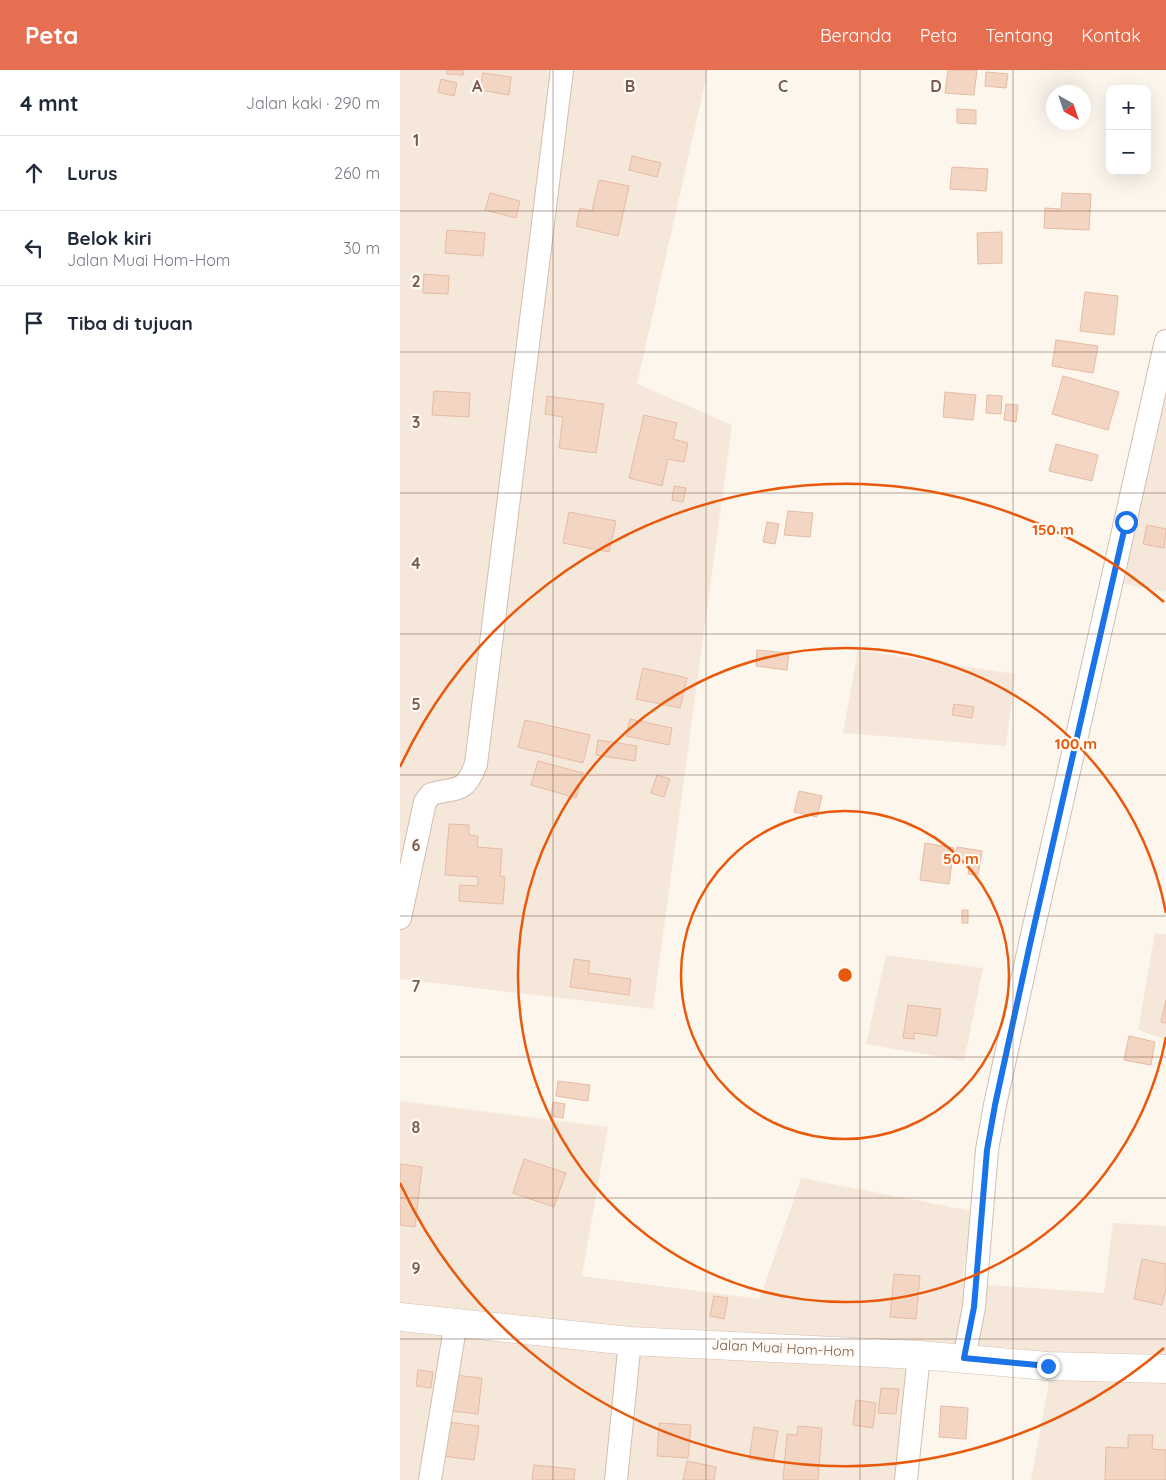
<!DOCTYPE html>
<html lang="id">
<head>
<meta charset="utf-8">
<style>
	body { margin:0; font-family:Quicksand,sans-serif; background:#f2f2f3; color:#1f2937 }
	.controls { position:absolute; right:15px; top:15px; display:grid; overflow:hidden; border-radius:10px; box-shadow:0 5px 20px #0002 }
	.controls button { width:45px; height:45px; display:grid; place-items:center; padding:0; border:0; border-bottom:1px solid #e0e1e3; background:#fff; color:#1f2937; font:25px sans-serif }
	.compass { position:absolute; left:646px; top:15px; width:45px; height:45px; border-radius:50%; background:#fff; box-shadow:0 5px 20px #0002; rotate:140deg }
	.stop { position:absolute; width:15px; height:15px; margin:-11px; border:4px solid #1a73e8; border-radius:50%; background:#fff }
	.stop.end { background:#1a73e8; border-color:#fff; box-shadow:0 1px 5px #0008 }
	.list { margin:0; padding:0; list-style:none }
	h2 { display:flex; justify-content:space-between; align-items:center; height:65px; margin:0; padding:0 20px; font-size:21px }
	h2 small { font-size:16px; font-weight:400; color:#747a83 }
	.list li { display:grid; grid-template-columns:32px 1fr auto; gap:15px; align-items:center; box-sizing:border-box; height:75px; padding:0 20px; border-top:1px solid #e0e1e3 }
	.list b { display:block; font-size:19px; white-space:nowrap }
	.list p { margin:0; font-size:16px; white-space:nowrap; color:#747a83 }
	.list em { font-size:16px; font-style:normal; color:#747a83 }
	.icon { flex:none; width:28px; height:28px; fill:none; stroke:currentColor; stroke-width:2; stroke-linecap:round; stroke-linejoin:round }
	.map { position:relative; flex:none; width:766px; height:1410px; overflow:hidden }
	header { display:flex; align-items:center; gap:30px; box-sizing:border-box; height:70px; padding:0 25px; background:#e76f51; color:#fff }
	header strong { font-size:24px }
	nav { display:flex; gap:28px; margin-inline-start:auto; font-size:18px }
	main { display:flex }
	aside { flex:1; background:#fff }
	.map>svg:first-child { display:block }
	.residential { fill:#f5e8da }
	.building { fill:#f3d5c3; stroke:#e6bba3 }
	.lines { fill:none; stroke-linecap:round; stroke-linejoin:round }
	.street-casing { stroke:#d1beb0; stroke-width:24 }
	.secondary-casing { stroke:#d6c0b0; stroke-width:29 }
	.street { stroke:#fff; stroke-width:22 }
	.secondary { stroke:#fff; stroke-width:28 }
	.route { stroke:#1a73e8; stroke-width:6 }
	.grid { fill:none; stroke:#7a5c4d; stroke-width:1; stroke-opacity:0.55 }
	.ring { fill:none; stroke:#e8590c; stroke-width:2.5 }
	.labels { text-anchor:middle; stroke-width:4.5; stroke-linejoin:round; paint-order:stroke }
	.street-label { font-size:14px; fill:#7a5c4d; stroke:#fffaf3 }
	.grid-label { font-size:16px; text-anchor:middle; font-weight:bold; fill:#7a5c4d; stroke:#fffaf3; stroke-width:4.5; stroke-linejoin:round; paint-order:stroke }
	.centre { fill:#e8590c; stroke:#fffaf3; stroke-width:2.5 }
	.ring-label { font-size:15px; text-anchor:middle; font-weight:bold; fill:#e8590c; stroke:#fffaf3; stroke-width:4.5; stroke-linejoin:round; paint-order:stroke }
</style>
</head>
<body>
<header>
<strong>Peta</strong>
<nav><a>Beranda</a><a>Peta</a><a>Tentang</a><a>Kontak</a></nav>
</header>
<main>
<aside>
<h2>4 mnt<small>Jalan kaki · 290 m</small></h2>
<ul class="list">
<li><svg class="icon" aria-label="ahead" viewBox="0 0 24 24"><path d="M12 20V5M6 11l6-6 6 6"/></svg><div><b>Lurus</b></div><em>260 m</em></li>
<li><svg class="icon" aria-label="left" viewBox="0 0 24 24"><path d="M17 20v-9H6M10 6l-5 5 5 5"/></svg><div><b>Belok kiri</b><p>Jalan Muai Hom-Hom</p></div><em>30 m</em></li>
<li><svg class="icon" aria-label="arrive" viewBox="0 0 24 24"><path d="M6 21V4h12l-3 4 3 4H6"/></svg><div><b>Tiba di tujuan</b></div></li>
</ul>
</aside>
<div class="map">
<svg width="766" height="1410" viewBox="0 0 766 1410">
	<rect width="100%" height="100%" fill="#fdf6ec"/>
	<path class="residential" d="M 0,0 L 308,0 L 237,314 L 332,355 L 253,939 L 0,909 Z
		M 762,310 L 766,311 L 766,522 L 724,514 Z
		M 458,580 L 615,604 L 606,676 L 443,663 Z
		M 755,863 L 766,864 L 766,970 L 738,960 Z
		M 486,885 L 583,898 L 564,991 L 466,974 Z
		M 0,1031 L 208,1057 L 182,1206 L 360,1229 L 401,1108 L 572,1141 L 562,1213 L 704,1223 L 713,1153 L 766,1156 L 766,1410 L 631,1410 L 651,1301 L 523,1288 L 508,1410 L 0,1410 Z"/>
	<path class="building" d="M 47,0 L 64,0 L 63,5 L 47,4 Z
		M 548,0 L 577,0 L 574,25 L 545,23 Z
		M 586,2 L 608,4 L 606,18 L 585,16 Z
		M 83,3 L 111,7 L 109,25 L 80,20 Z
		M 41,9 L 57,13 L 54,26 L 38,22 Z
		M 557,39 L 576,40 L 576,54 L 557,53 Z
		M 232,86 L 261,93 L 257,107 L 229,100 Z
		M 552,97 L 588,99 L 586,121 L 550,119 Z
		M 199,110 L 229,116 L 218,166 L 176,156 L 180,138 L 192,141 Z
		M 90,123 L 120,131 L 116,148 L 85,140 Z
		M 662,123 L 691,124 L 689,160 L 644,158 L 645,138 L 661,139 Z
		M 47,160 L 85,163 L 83,186 L 45,183 Z
		M 602,162 L 602,193 L 578,194 L 577,163 Z
		M 24,204 L 49,206 L 48,224 L 23,223 Z
		M 685,222 L 718,226 L 714,265 L 680,261 Z
		M 656,270 L 698,276 L 693,303 L 652,296 Z
		M 663,306 L 719,322 L 708,360 L 652,344 Z
		M 34,321 L 70,323 L 69,347 L 32,345 Z
		M 545,322 L 576,325 L 573,350 L 543,347 Z
		M 587,325 L 602,326 L 601,344 L 586,343 Z
		M 147,326 L 204,334 L 196,383 L 159,378 L 163,347 L 145,344 Z
		M 606,334 L 618,335 L 616,352 L 604,350 Z
		M 244,345 L 277,353 L 273,369 L 288,373 L 284,392 L 268,389 L 262,416 L 229,408 Z
		M 656,374 L 698,385 L 692,411 L 649,401 Z
		M 274,416 L 286,418 L 283,432 L 272,430 Z
		M 388,441 L 413,443 L 410,467 L 384,465 Z
		M 169,442 L 216,451 L 209,482 L 163,473 Z
		M 367,452 L 379,454 L 375,474 L 363,472 Z
		M 747,455 L 766,459 L 764,478 L 743,474 Z
		M 357,580 L 389,583 L 387,600 L 356,596 Z
		M 243,598 L 287,608 L 280,638 L 236,629 Z
		M 554,634 L 574,637 L 572,648 L 552,645 Z
		M 230,649 L 272,658 L 269,675 L 226,666 Z
		M 125,650 L 190,665 L 183,693 L 118,677 Z
		M 198,670 L 237,676 L 235,691 L 196,685 Z
		M 138,691 L 183,703 L 176,728 L 131,715 Z
		M 257,705 L 270,709 L 264,727 L 251,723 Z
		M 399,721 L 422,726 L 417,747 L 394,742 Z
		M 49,754 L 69,755 L 69,765 L 78,766 L 77,777 L 102,779 L 100,806 L 105,807 L 103,834 L 59,831 L 60,815 L 78,816 L 78,807 L 45,805 Z
		M 525,773 L 554,778 L 549,814 L 520,810 Z
		M 557,777 L 582,781 L 578,805 L 568,804 L 570,793 L 554,791 Z
		M 562,840 L 568,840 L 568,853 L 562,853 Z
		M 174,889 L 190,891 L 188,903 L 231,909 L 229,925 L 170,917 Z
		M 766,930 L 766,953 L 761,952 Z
		M 508,935 L 541,939 L 537,966 L 514,963 L 514,969 L 503,968 Z
		M 729,966 L 755,972 L 751,995 L 724,990 Z
		M 158,1011 L 190,1015 L 188,1031 L 156,1026 Z
		M 153,1032 L 165,1034 L 163,1048 L 151,1046 Z
		M 124,1089 L 166,1103 L 154,1137 L 113,1123 Z
		M 0,1094 L 22,1097 L 15,1157 L 0,1155 Z
		M 742,1189 L 766,1194 L 766,1219 L 762,1235 L 734,1229 Z
		M 494,1204 L 520,1206 L 516,1249 L 490,1247 Z
		M 314,1226 L 328,1228 L 324,1249 L 310,1246 Z
		M 18,1300 L 33,1302 L 31,1318 L 16,1316 Z
		M 54,1305 L 82,1308 L 78,1344 L 50,1341 Z
		M 481,1318 L 499,1319 L 496,1344 L 478,1343 Z
		M 456,1330 L 476,1333 L 473,1358 L 453,1355 Z
		M 541,1336 L 568,1338 L 566,1369 L 539,1367 Z
		M 48,1352 L 79,1356 L 74,1390 L 43,1386 Z
		M 259,1353 L 291,1355 L 288,1388 L 257,1386 Z
		M 398,1356 L 422,1358 L 418,1410 L 383,1410 L 387,1364 L 397,1365 Z
		M 354,1357 L 378,1361 L 373,1392 L 349,1389 Z
		M 728,1365 L 753,1365 L 752,1379 L 766,1380 L 766,1410 L 705,1410 L 706,1377 L 728,1378 Z
		M 287,1391 L 316,1397 L 314,1410 L 283,1410 Z
		M 134,1395 L 175,1399 L 174,1410 L 132,1410 Z"/>
	<g class="lines">
		<defs>
			<path id="street" d="M 0,848 L 25,732 L 31,724 C 57,717 65,724 76,694 L 162,0
				M 564,1288 L 574,1237 L 587,1080 L 595,1035 L 630,874 L 766,271
				M 30,1410 L 56,1252
				M 216,1410 L 230,1271
				M 506,1410 L 519,1285"/>
			<path id="secondary" d="M 0,1247 L 230,1271 L 519,1285 L 647,1296 L 766,1299"/>
		</defs>
		<use href="#street" class="street-casing"/>
		<use href="#secondary" class="secondary-casing"/>
		<use href="#street" class="street"/>
		<use href="#secondary" class="secondary"/>
	</g>
	<g class="lines">
		<path class="route" d="M 648,1296 L 564,1288 L 574,1237 L 587,1080 L 595,1035 L 630,874 L 726,452"/>
	</g>
	<path class="grid" d="M 153,0 L 153,1410M 306,0 L 306,1410M 460,0 L 460,1410M 613,0 L 613,1410M 0,141 L 766,141M 0,282 L 766,282M 0,423 L 766,423M 0,564 L 766,564M 0,705 L 766,705M 0,846 L 766,846M 0,987 L 766,987M 0,1128 L 766,1128M 0,1269 L 766,1269"/>
	<g class="ring">
		<circle cx="445" cy="905" r="164"/>
		<path d="M766 967A327 327 0 1 1 766 843"/>
		<path d="M764 1278A491 491 0 0 1 0 1113M0 697A491 491 0 0 1 764 532"/>
	</g>
	<g class="labels">
		<g class="street-label">
			<text transform="translate(383 1278) rotate(3)" y="5">Jalan Muai Hom-Hom</text>
		</g>
	</g>
	<g class="grid-label">
		<text x="77" y="22">A</text>
		<text x="230" y="22">B</text>
		<text x="383" y="22">C</text>
		<text x="536" y="22">D</text>
		<text x="16" y="76">1</text>
		<text x="16" y="217">2</text>
		<text x="16" y="358">3</text>
		<text x="16" y="499">4</text>
		<text x="16" y="640">5</text>
		<text x="16" y="781">6</text>
		<text x="16" y="922">7</text>
		<text x="16" y="1063">8</text>
		<text x="16" y="1204">9</text>
	</g>
	<circle cx="445" cy="905" r="8" class="centre"/>
	<g class="ring-label">
		<text x="653" y="465">150 m</text>
		<text x="676" y="679">100 m</text>
		<text x="561" y="794">50 m</text>
	</g>
</svg>
<div class="controls">
<button>+</button>
<button>−</button>
</div>
<svg class="compass" viewBox="-18 -18 36 36"><path d="M0-13l5 13h-10z" fill="#e53935"/><path d="M0 13l5-13h-10z" fill="#747a83"/></svg>
<div class="stop" style="left:726px;top:452px"></div>
<div class="stop end" style="left:648px;top:1296px"></div>
</div>
</main>
</body>
</html>
